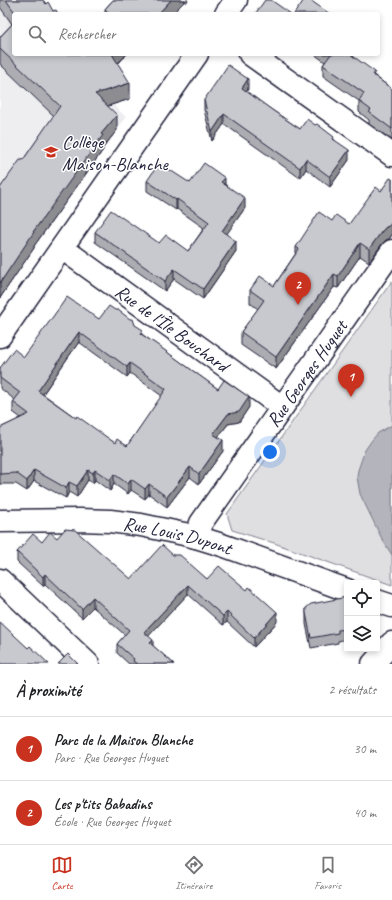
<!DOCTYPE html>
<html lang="fr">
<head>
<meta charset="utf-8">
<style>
	body { margin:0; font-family:Caveat,sans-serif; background:#f6f6f6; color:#202124 }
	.controls { position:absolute; right:12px; bottom:12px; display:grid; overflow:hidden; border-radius:4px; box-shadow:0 2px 6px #0003 }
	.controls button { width:36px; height:36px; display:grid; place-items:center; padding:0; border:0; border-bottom:1px solid #e0e0e0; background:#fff; color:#202124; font:20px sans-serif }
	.you { position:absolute; left:270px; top:452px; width:14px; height:14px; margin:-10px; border:3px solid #fff; border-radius:50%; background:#1a73e8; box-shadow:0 0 0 6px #1a73e833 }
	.badge { display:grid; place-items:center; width:26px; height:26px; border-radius:50%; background:#c8321e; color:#fff; font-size:13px; font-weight:700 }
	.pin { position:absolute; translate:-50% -33px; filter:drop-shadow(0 1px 2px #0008) }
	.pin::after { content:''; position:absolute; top:21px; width:14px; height:12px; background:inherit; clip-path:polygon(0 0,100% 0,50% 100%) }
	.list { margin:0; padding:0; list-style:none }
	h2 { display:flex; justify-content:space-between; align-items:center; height:52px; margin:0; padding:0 16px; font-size:17px }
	h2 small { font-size:13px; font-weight:400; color:#757577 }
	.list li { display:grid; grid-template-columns:26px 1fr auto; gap:12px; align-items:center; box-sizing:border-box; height:64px; padding:0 16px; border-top:1px solid #e0e0e0 }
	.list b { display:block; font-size:15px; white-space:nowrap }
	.list p { margin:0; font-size:13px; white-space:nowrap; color:#757577 }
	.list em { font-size:13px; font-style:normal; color:#757577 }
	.icon { flex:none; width:22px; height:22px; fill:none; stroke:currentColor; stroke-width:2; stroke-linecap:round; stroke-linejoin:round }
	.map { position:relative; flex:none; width:392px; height:664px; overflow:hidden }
	.search { position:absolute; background:#fff; box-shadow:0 2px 6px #0003; left:12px; right:12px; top:12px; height:44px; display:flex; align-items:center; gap:10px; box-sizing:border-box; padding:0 14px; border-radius:4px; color:#757577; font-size:15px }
	.sheet { height:180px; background:#fff }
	nav { display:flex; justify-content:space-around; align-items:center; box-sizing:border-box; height:56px; border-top:1px solid #e0e0e0; background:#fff; font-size:11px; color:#757577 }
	nav a { display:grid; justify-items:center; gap:2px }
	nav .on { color:#c8321e }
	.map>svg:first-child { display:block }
	.built { fill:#eeeef1 }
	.green { fill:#dfdfe2; stroke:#80808e }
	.water { fill:#b4b4bc; stroke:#7a7a88 }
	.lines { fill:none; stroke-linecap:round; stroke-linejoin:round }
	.street-casing { stroke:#22223b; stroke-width:25 }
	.street { stroke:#fff; stroke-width:22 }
	.wall { fill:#acacb2; stroke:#22223b; fill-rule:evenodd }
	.shaded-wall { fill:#8c8c91; stroke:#22223b }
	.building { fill:#c8c8cf; stroke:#22223b; fill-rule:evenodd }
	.labels { text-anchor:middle; stroke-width:3; stroke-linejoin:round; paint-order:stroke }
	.poi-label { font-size:19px; fill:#22223b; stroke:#fff; text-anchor:start }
	.street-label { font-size:19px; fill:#22223b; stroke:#fff }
</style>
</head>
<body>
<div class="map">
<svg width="392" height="664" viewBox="0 0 392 664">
	<rect width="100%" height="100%" fill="#fff"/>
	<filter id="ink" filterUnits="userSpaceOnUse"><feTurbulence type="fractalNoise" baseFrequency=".025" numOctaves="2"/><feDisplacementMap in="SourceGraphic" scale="8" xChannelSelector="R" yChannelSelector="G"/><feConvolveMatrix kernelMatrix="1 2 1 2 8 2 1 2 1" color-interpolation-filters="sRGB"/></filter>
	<g filter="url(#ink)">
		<path class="built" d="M 2,9 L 12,24 L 14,54 L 60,54 L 126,117 L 117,130 L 115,133 L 114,133 L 102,150 L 103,150 L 87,171 L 88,172 L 85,176 L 84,175 L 71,193 L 72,194 L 69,198 L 68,198 L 56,214 L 57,215 L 47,229 L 46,229 L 34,246 L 35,248 L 32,252 L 19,269 L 12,282 L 10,282 L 0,296 L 0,11 Z"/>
		<path class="green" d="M 392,281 L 392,585 L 274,543 L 232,530 L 227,514 Z"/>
		<path class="water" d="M 392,425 L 392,555 L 382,539 L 360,494 L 357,477 L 358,470 L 365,450 L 372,440 L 378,433 Z"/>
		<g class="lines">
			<defs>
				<g id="street">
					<path d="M 226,14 L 236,0"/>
					<path d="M 250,54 L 392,155"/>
					<path id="s1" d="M 62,248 L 282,407"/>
					<path d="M 0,336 L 197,54"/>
					<path id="s2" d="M 0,521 L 80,520 L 110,521 L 141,525 L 184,534 L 196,537 L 222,545 L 347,590"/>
					<path id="s3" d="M 196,537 L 201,523 L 392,251"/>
					<path d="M 0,580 L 88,664"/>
					<path d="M 377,601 L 392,606"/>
					<path d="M 373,664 L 392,643"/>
				</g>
			</defs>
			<use href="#street" class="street-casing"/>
			<use href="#street" class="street"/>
		</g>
		<path class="wall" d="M 0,0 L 43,0 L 46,4 L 53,11 L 58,14 L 14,14 L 14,54 L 127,54 L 118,64 L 130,99 L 108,106 L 117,130 L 103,148 L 103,150 L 34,246 L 34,248 L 0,298 L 0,188 L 23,160 L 54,116 L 0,64 L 0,37 L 12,24 L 0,7 Z
			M 113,0 L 188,0 L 186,3 L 185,1 L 172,14 L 105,14 L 105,9 Z
			M 314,54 L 350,54 L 375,76 L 392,89 L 392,140 L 369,124 L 369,120 L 359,112 L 359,101 L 323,76 L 323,65 L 325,62 Z
			M 248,89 L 246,92 L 272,110 L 300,129 L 334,139 L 349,160 L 330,187 L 306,169 L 300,178 L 224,124 L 212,141 L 204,110 L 204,100 Z
			M 392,179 L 392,235 L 389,239 L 386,240 L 382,244 L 369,262 L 360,256 L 338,288 L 334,287 L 276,369 L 241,345 L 241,332 L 258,309 L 250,303 L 250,290 L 274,286 L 296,253 L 296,247 L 332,221 L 349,224 L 381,191 Z
			M 147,181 L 225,184 L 245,208 L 226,234 L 236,251 L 203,299 L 174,279 L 165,291 L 95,242 L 95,232 L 159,243 L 188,251 L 204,228 L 177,209 L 176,210 L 147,191 Z
			M 99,319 L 135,325 L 143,335 L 218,389 L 249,407 L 239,422 L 228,424 L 218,437 L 223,451 L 199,484 L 190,477 L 167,507 L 149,494 L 145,499 L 131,490 L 128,494 L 114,484 L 110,491 L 95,480 L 93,483 L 88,480 L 77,497 L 69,492 L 66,498 L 34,481 L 27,491 L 16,484 L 0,484 L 0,428 L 21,418 L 13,412 L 13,402 L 15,400 L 0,388 L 0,368 L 24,357 ZM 79,342 L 127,377 L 130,373 L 162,396 L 127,446 L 115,443 L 76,418 L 43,394 L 69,356 Z
			M 57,538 L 131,579 L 173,555 L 207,579 L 277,622 L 254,647 L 227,622 L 223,625 L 188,594 L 148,636 L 153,646 L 174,664 L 129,664 L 117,653 L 117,644 L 125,635 L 93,607 L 82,618 L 45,584 L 43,586 L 17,562 L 17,552 L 42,542 Z
			M 347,597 L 347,639 L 338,641 L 338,643 L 311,648 L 306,624 L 306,608 Z"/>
		<path class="shaded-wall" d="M 171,0 L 185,0 L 185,1 L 172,14 L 158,14 Z
			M 112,54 L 127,54 L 112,69 Z
			M 248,79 L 248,89 L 242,98 L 242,88 Z
			M 130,83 L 130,99 L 95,110 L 95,94 Z
			M 224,114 L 224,124 L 212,141 L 212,132 Z
			M 117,115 L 117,130 L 103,148 L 103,150 L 34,246 L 34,248 L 0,298 L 0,283 L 33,232 L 101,134 Z
			M 349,150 L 349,160 L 330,187 L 330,177 Z
			M 306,159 L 306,169 L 300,178 L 300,168 Z
			M 225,178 L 225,188 L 221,182 Z
			M 245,198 L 245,208 L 222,241 L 222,231 Z
			M 177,199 L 177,209 L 176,210 L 176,200 Z
			M 392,222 L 392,235 L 389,239 L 386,240 L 382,244 L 369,262 L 369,249 L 382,231 Z
			M 236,241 L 236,251 L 203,299 L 203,289 Z
			M 360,243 L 360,256 L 338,288 L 338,276 Z
			M 174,269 L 174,279 L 165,291 L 165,281 Z
			M 334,274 L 334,287 L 276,369 L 276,357 Z
			M 79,332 L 79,342 L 69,356 L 38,401 L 38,391 L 69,346 Z
			M 130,363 L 130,373 L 127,377 L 127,367 Z
			M 249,397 L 249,407 L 239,422 L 228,424 L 213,444 L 213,434 L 228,414 Z
			M 223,440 L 223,451 L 199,484 L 199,474 Z
			M 190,467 L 190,477 L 167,507 L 167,497 Z
			M 34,470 L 34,481 L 27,491 L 27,481 Z
			M 88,470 L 88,480 L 77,497 L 77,486 Z
			M 95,470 L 95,480 L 93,483 L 93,473 Z
			M 114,474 L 114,484 L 110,491 L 110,480 Z
			M 131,479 L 131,490 L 128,494 L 128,484 Z
			M 69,482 L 69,492 L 66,498 L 66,488 Z
			M 149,484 L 149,494 L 145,499 L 145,489 Z
			M 45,574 L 45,584 L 43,586 L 43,577 Z
			M 188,585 L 188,594 L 144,641 L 144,632 Z
			M 93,597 L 93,607 L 82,618 L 82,609 Z
			M 227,612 L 227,622 L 223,625 L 223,616 Z
			M 277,612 L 277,622 L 254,647 L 254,638 Z
			M 153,640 L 153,650 L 150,643 Z"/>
		<path class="building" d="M 6,0 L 43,0 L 46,4 L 48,2 L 53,11 L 56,10 L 58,14 L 16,14 Z
			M 113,0 L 171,0 L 158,14 L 110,14 L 105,9 Z
			M 265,0 L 271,0 L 291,14 L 255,14 Z
			M 304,0 L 310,0 L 330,14 L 294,14 Z
			M 14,22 L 14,54 L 112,54 L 130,83 L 95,94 L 117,115 L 101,134 L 103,135 L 33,232 L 34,232 L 0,283 L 0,188 L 20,160 L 23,160 L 60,106 L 0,49 L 0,37 Z
			M 331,54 L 350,54 L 375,72 L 373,75 L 392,89 L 392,129 L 369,112 L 371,110 L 359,101 L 364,93 L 323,65 Z
			M 228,65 L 248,79 L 242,88 L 272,110 L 300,129 L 307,119 L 315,125 L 317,124 L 334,137 L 333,139 L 349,150 L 330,177 L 306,159 L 300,168 L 224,114 L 212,132 L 204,100 Z
			M 159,163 L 190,183 L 204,163 L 225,178 L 221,182 L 245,198 L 222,231 L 236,241 L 203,289 L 174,269 L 165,281 L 95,232 L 111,210 L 159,243 L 166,235 L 188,251 L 209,222 L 177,199 L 176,200 L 147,181 Z
			M 390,178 L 392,179 L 392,222 L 389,226 L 386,227 L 382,231 L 369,249 L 360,243 L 338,276 L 334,274 L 276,357 L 241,332 L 264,300 L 250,290 L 260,276 L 274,286 L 299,249 L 296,247 L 319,212 L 332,221 L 336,215 L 349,224 L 376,187 L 381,191 Z
			M 67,297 L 99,319 L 109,306 L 115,310 L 118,310 L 130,319 L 133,319 L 135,325 L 143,330 L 141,334 L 156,344 L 218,389 L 224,380 L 249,397 L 239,412 L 228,414 L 213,434 L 223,440 L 199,474 L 190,467 L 167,497 L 149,484 L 145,489 L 131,479 L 128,484 L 114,474 L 110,480 L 95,470 L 93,473 L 88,470 L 77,486 L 69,482 L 66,488 L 34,470 L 27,481 L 16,473 L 0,474 L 0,428 L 29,414 L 13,402 L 20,393 L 0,378 L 0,368 L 14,349 L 24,357 ZM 79,332 L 127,367 L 130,363 L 166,389 L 127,446 L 117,439 L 115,443 L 77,416 L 76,418 L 38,391 L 69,346 Z
			M 65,529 L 75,530 L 131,579 L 162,545 L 173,555 L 180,555 L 207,579 L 219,566 L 247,590 L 249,587 L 277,612 L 254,638 L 227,612 L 223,616 L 188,585 L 144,632 L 153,640 L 150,643 L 174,664 L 137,664 L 133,661 L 134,659 L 117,644 L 129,630 L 93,597 L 82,609 L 45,574 L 43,577 L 17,552 L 33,534 L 42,542 L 50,532 L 57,538 Z
			M 347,597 L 347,629 L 338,630 L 338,633 L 311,638 L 306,613 L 306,608 L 311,604 Z
			M 0,622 L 28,648 L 30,646 L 49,664 L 0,664 Z
			M 68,654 L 78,664 L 58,664 Z"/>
	</g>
	<defs>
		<symbol id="school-bare" viewBox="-9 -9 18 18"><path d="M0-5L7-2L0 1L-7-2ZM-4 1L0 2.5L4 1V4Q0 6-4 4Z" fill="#c8321e" stroke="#fff" stroke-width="2.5" paint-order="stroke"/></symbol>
	</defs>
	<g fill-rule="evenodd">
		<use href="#school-bare" x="41" y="142" width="20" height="20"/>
	</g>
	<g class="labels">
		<g class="poi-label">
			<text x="62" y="148">Collège<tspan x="62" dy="22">Maison-Blanche</tspan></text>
		</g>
		<g class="street-label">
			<text dy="7" stroke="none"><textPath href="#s1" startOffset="136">Rue de l'Île Bouchard</textPath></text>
			<text dy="7" stroke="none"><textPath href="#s3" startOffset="198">Rue Georges Huguet</textPath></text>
			<text dy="7" stroke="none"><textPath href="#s2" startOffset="179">Rue Louis Dupont</textPath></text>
		</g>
	</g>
</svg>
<div class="controls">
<button><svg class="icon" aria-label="locate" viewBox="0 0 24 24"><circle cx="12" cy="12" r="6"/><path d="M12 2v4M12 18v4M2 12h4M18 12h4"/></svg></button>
<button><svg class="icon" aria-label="layers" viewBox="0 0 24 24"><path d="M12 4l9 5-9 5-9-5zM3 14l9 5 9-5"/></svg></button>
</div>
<div class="you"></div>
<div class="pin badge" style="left:351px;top:397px">1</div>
<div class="pin badge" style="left:298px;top:305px">2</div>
<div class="search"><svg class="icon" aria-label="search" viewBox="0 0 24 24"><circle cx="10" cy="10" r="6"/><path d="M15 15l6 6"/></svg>Rechercher</div>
</div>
<section class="sheet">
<h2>À proximité<small>2 résultats</small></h2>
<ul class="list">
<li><span class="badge">1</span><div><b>Parc de la Maison Blanche</b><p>Parc · Rue Georges Huguet</p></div><em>30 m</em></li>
<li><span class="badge">2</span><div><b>Les p'tits Babadins</b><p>École · Rue Georges Huguet</p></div><em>40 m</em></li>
</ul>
</section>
<nav>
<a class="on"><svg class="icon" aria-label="map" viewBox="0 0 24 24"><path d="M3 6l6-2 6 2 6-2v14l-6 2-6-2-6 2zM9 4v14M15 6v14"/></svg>Carte</a>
<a><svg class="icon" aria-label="directions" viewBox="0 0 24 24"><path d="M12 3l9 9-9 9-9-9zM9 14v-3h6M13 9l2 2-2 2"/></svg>Itinéraire</a>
<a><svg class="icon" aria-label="saved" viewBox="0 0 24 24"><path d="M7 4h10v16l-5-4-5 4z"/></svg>Favoris</a>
</nav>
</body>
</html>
